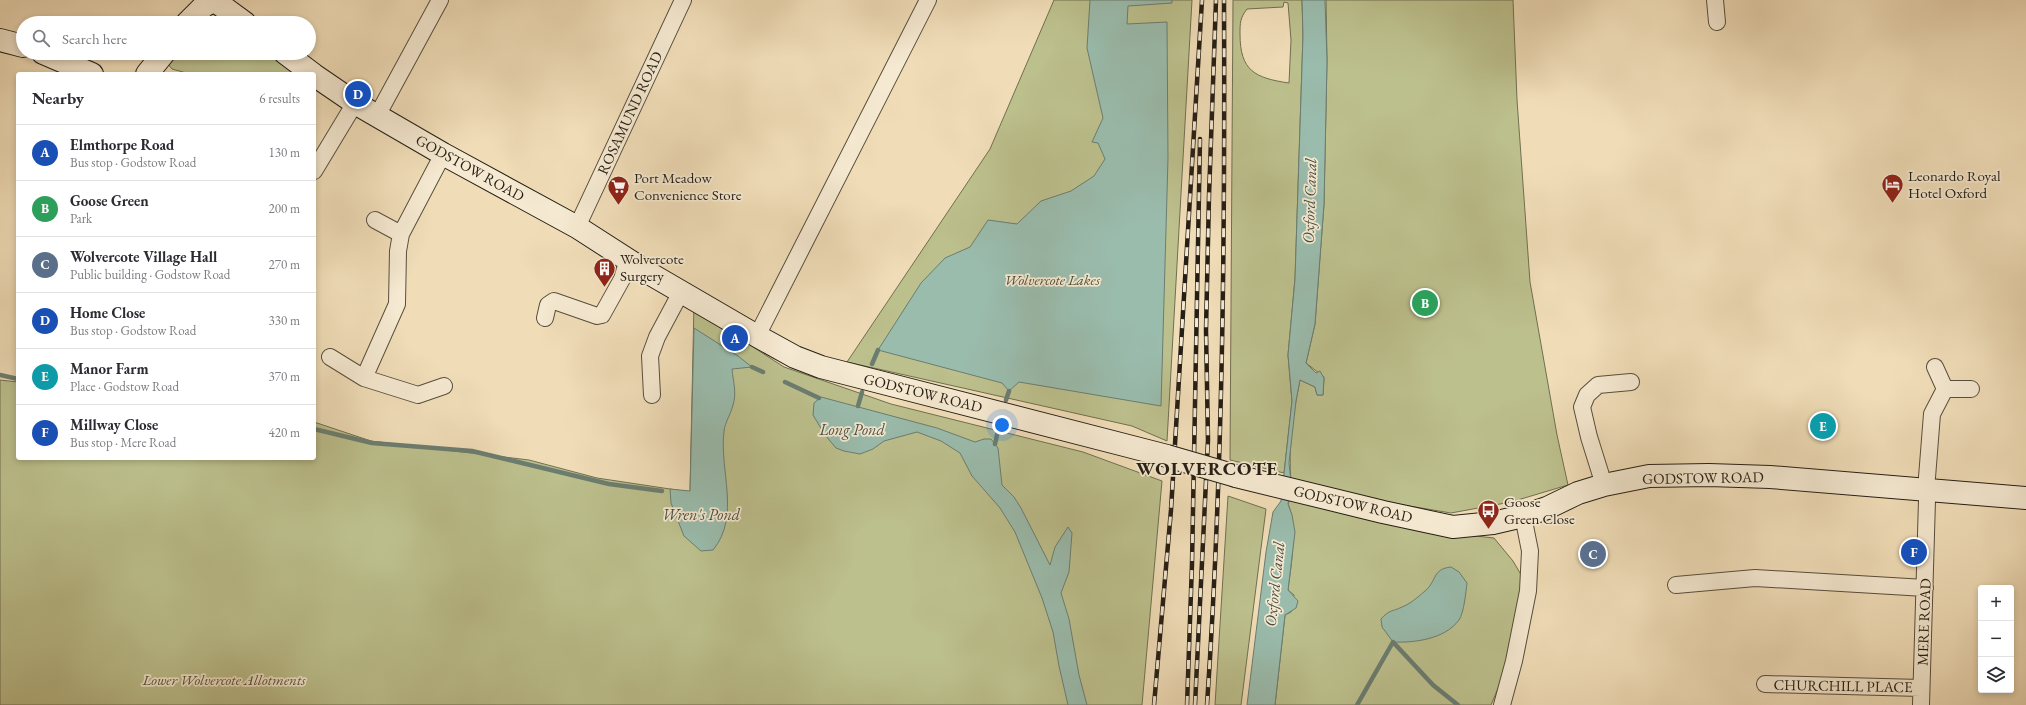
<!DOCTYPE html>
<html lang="en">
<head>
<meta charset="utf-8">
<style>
	body { margin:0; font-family:"EB Garamond",serif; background:#f2f2f3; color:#2b2b33 }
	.controls { position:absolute; right:12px; bottom:12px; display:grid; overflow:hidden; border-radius:4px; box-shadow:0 2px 6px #0003 }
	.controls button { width:36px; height:36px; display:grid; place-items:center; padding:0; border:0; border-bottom:1px solid #e1e1e2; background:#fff; color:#2b2b33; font:20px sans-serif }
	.you { position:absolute; left:1002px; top:425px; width:14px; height:14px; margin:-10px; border:3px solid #fff; border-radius:50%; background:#1a73e8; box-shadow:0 0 0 6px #1a73e833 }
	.badge { display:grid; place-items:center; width:26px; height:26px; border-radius:50%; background:#8f2418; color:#fff; font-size:13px; font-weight:700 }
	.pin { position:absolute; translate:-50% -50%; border:2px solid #fff; box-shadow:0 1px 4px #0006 }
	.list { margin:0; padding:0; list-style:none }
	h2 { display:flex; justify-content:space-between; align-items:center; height:52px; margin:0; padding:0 16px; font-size:17px }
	h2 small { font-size:13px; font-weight:400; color:#7c7c81 }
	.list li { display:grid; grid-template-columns:26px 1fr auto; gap:12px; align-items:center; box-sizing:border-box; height:56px; padding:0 16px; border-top:1px solid #e1e1e2 }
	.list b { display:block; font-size:15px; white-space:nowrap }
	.list p { margin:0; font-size:13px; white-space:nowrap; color:#7c7c81 }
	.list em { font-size:13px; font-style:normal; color:#7c7c81 }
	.icon { flex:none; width:22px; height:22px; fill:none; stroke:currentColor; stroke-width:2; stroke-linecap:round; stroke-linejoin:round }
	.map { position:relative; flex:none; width:2026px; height:705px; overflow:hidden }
	.search { position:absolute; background:#fff; box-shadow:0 2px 6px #0003; left:16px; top:16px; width:300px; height:44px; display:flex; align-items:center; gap:10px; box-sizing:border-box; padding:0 14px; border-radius:22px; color:#7c7c81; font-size:15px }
	.panel { position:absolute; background:#fff; box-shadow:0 2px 6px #0003; left:16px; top:72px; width:300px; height:388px; border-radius:4px }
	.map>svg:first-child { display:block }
	.green { fill:#bcc08d; stroke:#706f50; fill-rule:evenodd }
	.water { fill:#9abcad; stroke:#6b7d70 }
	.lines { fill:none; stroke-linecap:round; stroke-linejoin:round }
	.stream { stroke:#6b7d70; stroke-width:4.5 }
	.street-casing { stroke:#584e3d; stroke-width:18 }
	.secondary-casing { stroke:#251e14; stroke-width:24 }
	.street { stroke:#f5e9d1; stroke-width:16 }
	.secondary { stroke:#f5e9d1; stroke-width:22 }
	.rail-casing { stroke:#251e14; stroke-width:4.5 }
	.rail { stroke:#f5e9d1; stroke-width:3; stroke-dasharray:9; stroke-linecap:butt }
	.secondary-bridge-casing { stroke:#251e14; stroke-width:24; stroke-linecap:butt }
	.secondary-bridge { stroke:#f5e9d1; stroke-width:22 }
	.labels { text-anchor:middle; stroke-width:3.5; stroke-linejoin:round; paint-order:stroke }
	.street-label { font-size:15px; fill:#251e14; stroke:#f5e9d1 }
	.poi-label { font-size:15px; fill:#251e14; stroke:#f5e9d1; text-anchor:start }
	.park-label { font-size:15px; font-style:italic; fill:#524f38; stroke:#f5e9d1 }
	.water-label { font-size:16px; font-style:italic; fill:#484d42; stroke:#f5e9d1 }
	.district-label { font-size:19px; font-weight:bold; letter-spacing:1px; fill:#251e14; stroke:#f5e9d1 }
</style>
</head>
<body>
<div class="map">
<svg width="2026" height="705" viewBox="0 0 2026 705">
	<rect width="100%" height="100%" fill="#f0ddb8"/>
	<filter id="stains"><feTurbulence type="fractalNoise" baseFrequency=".005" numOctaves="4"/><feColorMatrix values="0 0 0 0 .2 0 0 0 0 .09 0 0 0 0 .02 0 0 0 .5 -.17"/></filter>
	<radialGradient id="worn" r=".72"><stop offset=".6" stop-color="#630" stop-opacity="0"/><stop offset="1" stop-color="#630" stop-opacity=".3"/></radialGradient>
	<path class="green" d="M 1054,0 L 1192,0 L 1167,441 L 1132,426 L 847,362 L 990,149 Z
		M 1233,0 L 1302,0 L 1303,35 L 1295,279 L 1288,355 L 1292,401 L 1284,473 L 1230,460 ZM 1284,2 L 1288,3 L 1291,40 L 1289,83 C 1255,78 1240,71 1240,34 C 1240,23 1240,18 1247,9 L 1283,7 Z
		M 1326,0 L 1513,0 L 1517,100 L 1530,282 L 1557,435 L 1568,485 L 1511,502 L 1451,513 L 1319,491 L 1291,482 C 1288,448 1293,413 1300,380 L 1315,387 L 1317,395 L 1323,395 L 1324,377 L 1306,363 L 1315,324 L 1324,204 L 1327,61 Z
		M 174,53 L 267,53 L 294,74 L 190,74 L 172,69 L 167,63 Z
		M 694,303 L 753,347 L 784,367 L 891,404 L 1083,452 L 1162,481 L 1142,705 L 0,705 L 0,380 L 18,382 L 18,458 L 314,458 L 314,422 L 371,441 L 529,460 L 597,478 L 690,492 Z
		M 1292,495 L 1448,533 L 1494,538 L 1513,561 L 1523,578 L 1507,667 L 1491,705 L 1275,705 L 1285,615 L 1291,612 L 1294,595 L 1288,590 C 1291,565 1298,527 1288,504 Z
		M 1228,496 L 1266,509 L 1241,705 L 1215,705 Z"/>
	<path class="water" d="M 1090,0 L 1172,0 L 1172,3 L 1128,6 L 1127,24 L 1167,22 L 1168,158 L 1161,406 L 1019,382 L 1009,391 L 1002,383 L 878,350 L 921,283 L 945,258 L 970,247 L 988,220 L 1017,224 L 1041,201 L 1071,191 L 1094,176 L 1105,159 L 1098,143 L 1092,142 L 1103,118 L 1087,48 Z
		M 1302,0 L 1325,0 L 1327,61 L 1324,204 L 1315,324 L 1306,363 L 1316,373 L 1320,371 L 1324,378 L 1323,395 L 1317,395 L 1315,387 L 1300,380 L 1296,401 L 1289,463 L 1291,482 L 1288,504 L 1292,515 L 1295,532 L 1288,590 L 1298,601 L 1296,608 L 1285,615 L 1275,705 L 1247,705 L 1266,552 L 1273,512 L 1281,501 L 1292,401 L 1288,355 L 1295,279 L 1303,35 Z
		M 694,328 L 738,356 L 752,367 L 732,369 C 733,381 737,393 733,405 C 731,414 725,422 724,431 C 719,470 741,516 713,550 L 701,551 L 684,536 L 671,503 L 670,489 L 690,491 Z
		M 821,397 L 937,428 L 975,442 L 984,439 L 991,439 L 998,448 L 1002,485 L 1014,497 L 1021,508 L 1050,565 L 1055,547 L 1068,527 L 1072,533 L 1069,572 L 1061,593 L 1069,619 L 1079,675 L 1087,705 L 1068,705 L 1059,666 L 1053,632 L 1042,598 L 1015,532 L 1000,508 L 972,476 L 960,453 L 941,441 L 917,432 L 884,441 L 873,449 L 860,454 L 844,451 L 836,448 L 825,435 L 813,415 L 814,403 Z
		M 1451,567 L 1459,572 L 1467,583 C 1466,591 1464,613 1459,620 C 1445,639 1415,643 1393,642 L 1382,627 L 1381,619 C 1390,609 1392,612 1402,607 C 1410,604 1418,597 1425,591 C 1437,581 1432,569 1451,567 Z"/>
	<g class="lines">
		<path class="stream" d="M 872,364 L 878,350
			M 752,367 L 763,372
			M 0,375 L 18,379
			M 785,382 L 819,398
			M 1006,400 L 1009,391
			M 858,406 L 862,392
			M 314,429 L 372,443 L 472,451 L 609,484 L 662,491
			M 995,444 L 999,426
			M 1357,705 L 1393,642 L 1433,685 L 1458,705"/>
		<defs>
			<path id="street" d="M 1715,0 L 1717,22
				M 377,116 L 440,0
				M 443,154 L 401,234 L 398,251 L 397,304 L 364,378 L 418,395 L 444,386
				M 314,171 L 355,103
				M 375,220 L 401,234
				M 577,227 L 683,0
				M 545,318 L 548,305 L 554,301 L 597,316 L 602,315 L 622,279 L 628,259
				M 757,336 L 928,0
				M 330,357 L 364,378
				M 1945,389 L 1971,389
				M 652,395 L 650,356 L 657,337 L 681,292
				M 1604,485 L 1589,437 L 1582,407 L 1587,395 L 1598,385 L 1631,382
				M 1676,585 L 1755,578 L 1925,588
				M 1765,684 L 1921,688
				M 1502,705 L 1514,661 L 1528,591 L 1530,551 L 1523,516
				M 1921,705 L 1927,500 L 1926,490 L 1932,414 L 1945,389 L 1935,367"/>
			<path id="secondary" d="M 187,23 L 205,5 L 215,1 L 245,23
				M 0,40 L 23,46
				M 43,53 L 92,74
				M 285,53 L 313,74
				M 147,74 L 164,53
				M 314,75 L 355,103 L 443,154 L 577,227 L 647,272 L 757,336 L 795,357 L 821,367 L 1167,456
				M 1236,476 L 1383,512 L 1453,527 L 1493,523 L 1523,516 L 1547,508 L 1578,493 L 1604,485 L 1649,476 L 1709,475 L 1770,477 L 2026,498"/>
		</defs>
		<use href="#street" class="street-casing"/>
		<use href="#secondary" class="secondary-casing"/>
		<use href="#street" class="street"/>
		<use href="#secondary" class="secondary"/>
		<defs>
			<path id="rail" d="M 1154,705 L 1171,510 L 1202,0
				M 1187,705 L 1192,564 L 1200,139
				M 1195,705 L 1208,440 L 1206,330 L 1209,196 L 1216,0
				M 1207,705 C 1223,470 1225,235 1224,0"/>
		</defs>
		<use href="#rail" class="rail-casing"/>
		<use href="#rail" class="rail"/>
		<defs>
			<path id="secondary-bridge" d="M 1167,456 L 1236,476"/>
		</defs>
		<use href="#secondary-bridge" class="secondary-bridge-casing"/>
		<use href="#secondary-bridge" class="secondary-bridge"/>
	</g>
	<defs>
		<symbol id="hotel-pin" viewBox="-11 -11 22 30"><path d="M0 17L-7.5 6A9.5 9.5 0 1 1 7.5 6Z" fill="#8f2418" stroke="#f5e9d1"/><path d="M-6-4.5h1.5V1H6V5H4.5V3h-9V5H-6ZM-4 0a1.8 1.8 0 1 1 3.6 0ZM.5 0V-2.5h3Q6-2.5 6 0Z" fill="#fff"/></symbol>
		<symbol id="supermarket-pin" viewBox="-11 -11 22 30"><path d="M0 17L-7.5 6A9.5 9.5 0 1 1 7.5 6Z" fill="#8f2418" stroke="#f5e9d1"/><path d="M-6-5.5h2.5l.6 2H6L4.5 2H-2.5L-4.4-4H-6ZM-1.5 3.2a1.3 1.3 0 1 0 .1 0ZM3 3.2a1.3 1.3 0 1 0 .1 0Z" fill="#fff"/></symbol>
		<symbol id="building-pin" viewBox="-11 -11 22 30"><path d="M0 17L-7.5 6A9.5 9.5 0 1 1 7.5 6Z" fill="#8f2418" stroke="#f5e9d1"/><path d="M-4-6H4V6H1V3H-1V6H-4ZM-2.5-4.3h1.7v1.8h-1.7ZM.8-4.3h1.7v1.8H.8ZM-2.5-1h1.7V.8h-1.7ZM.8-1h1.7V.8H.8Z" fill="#fff"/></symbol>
		<symbol id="bus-pin" viewBox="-11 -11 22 30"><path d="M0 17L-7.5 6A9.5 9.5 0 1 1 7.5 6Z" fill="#8f2418" stroke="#f5e9d1"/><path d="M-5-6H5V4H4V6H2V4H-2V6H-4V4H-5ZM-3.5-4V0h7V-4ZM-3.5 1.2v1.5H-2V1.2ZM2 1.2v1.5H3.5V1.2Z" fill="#fff"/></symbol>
	</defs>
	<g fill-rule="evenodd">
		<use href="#hotel-pin" x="1880" y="172" width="25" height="34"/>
		<use href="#supermarket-pin" x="606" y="174" width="25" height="34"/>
		<use href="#building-pin" x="592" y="256" width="25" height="34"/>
		<use href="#bus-pin" x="1476" y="498" width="25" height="34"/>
	</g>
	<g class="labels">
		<g class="street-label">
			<text transform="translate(630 113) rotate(-65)" y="5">ROSAMUND ROAD</text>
			<text transform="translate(470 168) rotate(29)" y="5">GODSTOW ROAD</text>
			<text transform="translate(923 393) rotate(14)" y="5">GODSTOW ROAD</text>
			<text transform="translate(1703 478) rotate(-1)" y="5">GODSTOW ROAD</text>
			<text transform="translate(1353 504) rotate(13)" y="5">GODSTOW ROAD</text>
			<text transform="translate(1924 622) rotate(-88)" y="5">MERE ROAD</text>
			<text transform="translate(1843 686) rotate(1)" y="5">CHURCHILL PLACE</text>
		</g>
		<g class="poi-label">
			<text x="1908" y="181">Leonardo Royal<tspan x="1908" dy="17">Hotel Oxford</tspan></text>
			<text x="634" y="183">Port Meadow<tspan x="634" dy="17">Convenience Store</tspan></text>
			<text x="620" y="264">Wolvercote<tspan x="620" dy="17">Surgery</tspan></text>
			<text x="1504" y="507">Goose<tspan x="1504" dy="17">Green Close</tspan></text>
		</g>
		<g class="park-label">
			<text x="1052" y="285">Wolvercote Lakes</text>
			<text x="224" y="685">Lower Wolvercote Allotments</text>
		</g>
		<g class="water-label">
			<text transform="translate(1309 201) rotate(-88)" y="6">Oxford Canal</text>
			<text x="852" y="435">Long Pond</text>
			<text x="701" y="520">Wren's Pond</text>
			<text transform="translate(1274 584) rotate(-84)" y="6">Oxford Canal</text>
		</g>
		<g class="district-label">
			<text x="1207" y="475">WOLVERCOTE</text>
		</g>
	</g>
	<rect width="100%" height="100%" filter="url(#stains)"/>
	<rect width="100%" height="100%" fill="url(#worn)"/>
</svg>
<div class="controls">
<button>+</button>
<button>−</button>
<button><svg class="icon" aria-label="layers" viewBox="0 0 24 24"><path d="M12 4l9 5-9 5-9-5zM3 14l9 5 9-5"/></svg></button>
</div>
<div class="you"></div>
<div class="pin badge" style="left:735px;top:338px;background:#1a4fb4">A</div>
<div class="pin badge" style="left:1425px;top:303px;background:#2e9e5b">B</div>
<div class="pin badge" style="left:1593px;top:554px;background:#5c6f8a">C</div>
<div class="pin badge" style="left:358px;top:94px;background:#1a4fb4">D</div>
<div class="pin badge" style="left:1823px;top:426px;background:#0f9aa8">E</div>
<div class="pin badge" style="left:1914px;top:552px;background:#1a4fb4">F</div>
<div class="search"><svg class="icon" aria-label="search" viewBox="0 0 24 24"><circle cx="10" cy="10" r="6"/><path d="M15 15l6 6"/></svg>Search here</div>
<section class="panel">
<h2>Nearby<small>6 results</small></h2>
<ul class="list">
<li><span class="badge" style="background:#1a4fb4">A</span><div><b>Elmthorpe Road</b><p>Bus stop · Godstow Road</p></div><em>130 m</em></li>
<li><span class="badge" style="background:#2e9e5b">B</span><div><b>Goose Green</b><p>Park</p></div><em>200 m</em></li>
<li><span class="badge" style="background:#5c6f8a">C</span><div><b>Wolvercote Village Hall</b><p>Public building · Godstow Road</p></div><em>270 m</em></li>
<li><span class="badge" style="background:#1a4fb4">D</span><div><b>Home Close</b><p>Bus stop · Godstow Road</p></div><em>330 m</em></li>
<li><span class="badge" style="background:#0f9aa8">E</span><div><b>Manor Farm</b><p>Place · Godstow Road</p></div><em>370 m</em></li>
<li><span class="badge" style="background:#1a4fb4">F</span><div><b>Millway Close</b><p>Bus stop · Mere Road</p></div><em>420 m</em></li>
</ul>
</section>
</div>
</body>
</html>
